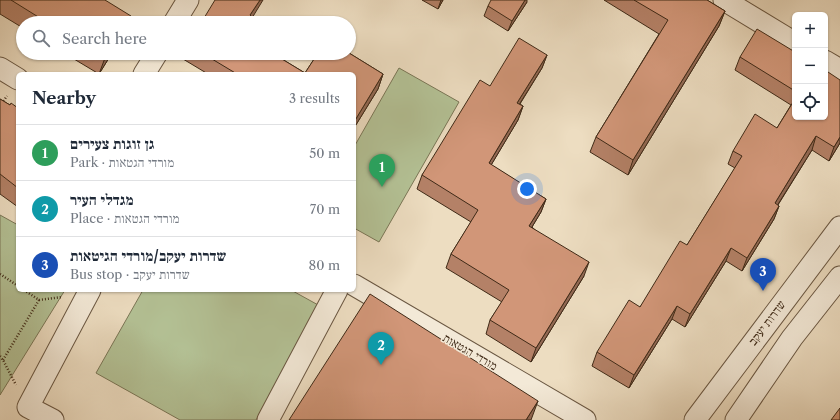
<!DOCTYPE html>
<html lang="en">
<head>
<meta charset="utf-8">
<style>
	body { margin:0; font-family:"Libre Caslon Text","Frank Ruhl Libre",serif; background:#f6f6f7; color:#1f2937 }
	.controls { position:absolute; right:12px; top:12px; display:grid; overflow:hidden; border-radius:6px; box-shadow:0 1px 3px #0004 }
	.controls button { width:36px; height:36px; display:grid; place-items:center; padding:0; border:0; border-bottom:1px solid #e0e1e3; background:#fff; color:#1f2937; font:20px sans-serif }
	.you { position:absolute; left:527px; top:189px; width:14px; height:14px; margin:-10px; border:3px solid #fff; border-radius:50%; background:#1a73e8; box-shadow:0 0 0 6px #1a73e833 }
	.badge { display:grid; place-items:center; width:26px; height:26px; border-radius:50%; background:#db2777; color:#fff; font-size:13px; font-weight:700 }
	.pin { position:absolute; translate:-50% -33px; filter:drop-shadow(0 1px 2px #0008) }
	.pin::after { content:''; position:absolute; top:21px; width:14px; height:12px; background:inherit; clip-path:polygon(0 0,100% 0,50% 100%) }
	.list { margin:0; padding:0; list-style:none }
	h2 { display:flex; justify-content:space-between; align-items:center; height:52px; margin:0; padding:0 16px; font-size:17px }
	h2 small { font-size:13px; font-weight:400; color:#747a83 }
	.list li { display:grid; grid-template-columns:26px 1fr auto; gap:12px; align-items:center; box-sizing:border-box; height:56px; padding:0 16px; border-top:1px solid #e0e1e3 }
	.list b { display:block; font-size:15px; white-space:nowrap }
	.list p { margin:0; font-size:13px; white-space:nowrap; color:#747a83 }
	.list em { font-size:13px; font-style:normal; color:#747a83 }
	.icon { flex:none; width:22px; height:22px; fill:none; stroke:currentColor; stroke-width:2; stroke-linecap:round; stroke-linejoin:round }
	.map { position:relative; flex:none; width:840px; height:420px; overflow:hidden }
	.search { position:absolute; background:#fff; box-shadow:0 1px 3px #0004; left:16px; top:16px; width:340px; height:44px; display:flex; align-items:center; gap:10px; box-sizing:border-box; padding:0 14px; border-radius:22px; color:#747a83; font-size:15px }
	.panel { position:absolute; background:#fff; box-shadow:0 1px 3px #0004; left:16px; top:72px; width:340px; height:220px; border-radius:6px }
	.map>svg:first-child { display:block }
	.green { fill:#b4c296; stroke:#7a7656 }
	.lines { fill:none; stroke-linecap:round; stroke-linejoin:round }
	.minor-casing { stroke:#6a5742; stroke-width:23 }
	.path { stroke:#3f2a17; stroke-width:2.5; stroke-dasharray:1 2; stroke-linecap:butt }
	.minor { stroke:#f3e9d7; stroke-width:21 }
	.wall { fill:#b48167; stroke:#3f2a17 }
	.shaded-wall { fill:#926954; stroke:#3f2a17 }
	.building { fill:#d19678; stroke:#3f2a17 }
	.labels { text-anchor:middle; stroke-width:3; stroke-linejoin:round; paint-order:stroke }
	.street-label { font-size:12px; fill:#3f2a17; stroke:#f3e9d7 }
</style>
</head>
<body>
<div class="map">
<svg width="840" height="420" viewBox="0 0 840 420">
	<rect width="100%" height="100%" fill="#edddc1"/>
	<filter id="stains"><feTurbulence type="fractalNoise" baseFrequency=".005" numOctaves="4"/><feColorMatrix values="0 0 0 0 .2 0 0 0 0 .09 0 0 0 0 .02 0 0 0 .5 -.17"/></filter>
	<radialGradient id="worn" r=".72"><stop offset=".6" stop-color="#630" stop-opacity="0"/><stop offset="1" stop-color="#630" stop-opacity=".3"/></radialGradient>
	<path class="green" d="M 399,68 L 459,102 L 379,242 L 354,228 L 354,147 Z
		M 0,215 L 18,225 L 18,290 L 65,290 L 0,395 Z
		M 143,290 L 291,290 L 320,306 L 256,420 L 180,420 L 96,373 Z"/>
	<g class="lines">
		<defs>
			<path id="minor" d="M 724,0 L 795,43
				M 174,23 L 188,0
				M 825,61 L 840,70
				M 0,68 L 18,79
				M 144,74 L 157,53
				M 354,285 L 585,420
				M 53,420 L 28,407 L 90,290
				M 268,420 L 337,290
				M 695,420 L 840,227
				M 736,420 L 792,338 L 840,277"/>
		</defs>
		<use href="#minor" class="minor-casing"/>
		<path class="path" d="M 0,106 L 7,96
			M 0,274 L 18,286
			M 24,290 L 39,300 L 62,297
			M 0,356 L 3,360 L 16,385
			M 3,360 L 39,300"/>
		<use href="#minor" class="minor"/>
	</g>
	<path class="wall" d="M 0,0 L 105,0 L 128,23 L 23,23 L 23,28 L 0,14 Z
		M 422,0 L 443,0 L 438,9 Z
		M 604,0 L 707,0 L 725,11 L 719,26 L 628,175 L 590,152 L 596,137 L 659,34 Z
		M 527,2 L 508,31 L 484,16 L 488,6 Z
		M 795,52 L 795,117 L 840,80 L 840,143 L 829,161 L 812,150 L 778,205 L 779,206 L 774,219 L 742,271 L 726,261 L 685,327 L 672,319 L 629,388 L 592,366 L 597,352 L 640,307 L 687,245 L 735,168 L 728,164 L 733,151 L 777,128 L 791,105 L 735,70 L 740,57 Z
		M 64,53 L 112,53 L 99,74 Z
		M 185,53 L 272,53 L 305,73 L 318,53 L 349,53 L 383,74 L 378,89 L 354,128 L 354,74 L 208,74 L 183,59 Z
		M 547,55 L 542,68 L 520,104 L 523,106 L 518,120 L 491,165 L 546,199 L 541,212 L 532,227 L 584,276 L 531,362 L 486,334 L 490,320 L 502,302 L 446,268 L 451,254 L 471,222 L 417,189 L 422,175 L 490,86 Z
		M 0,99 L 10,105 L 18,108 L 18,207 L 0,194 Z"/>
	<path class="shaded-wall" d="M 260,0 L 263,0 L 249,23 L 247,23 L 250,15 Z
		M 441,0 L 443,0 L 438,9 Z
		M 525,0 L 527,0 L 527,2 L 508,31 L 512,21 Z
		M 725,11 L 719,26 L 628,175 L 633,160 Z
		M 108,53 L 112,53 L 99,74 L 105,58 Z
		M 547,55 L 542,68 L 512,116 L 517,103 Z
		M 383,74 L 378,89 L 354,128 L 354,122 Z
		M 523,106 L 518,120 L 484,177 L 489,163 Z
		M 816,136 L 812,150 L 770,217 L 775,203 Z
		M 840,137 L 840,143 L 829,161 L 834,147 Z
		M 546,199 L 541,212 L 524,240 L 529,226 Z
		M 779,206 L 774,219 L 742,271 L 747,258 Z
		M 731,248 L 726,261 L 685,327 L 690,314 Z
		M 589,262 L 584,276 L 531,362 L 536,348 Z
		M 677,306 L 672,319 L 629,388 L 634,375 Z
		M 538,401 L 531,420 L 526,420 Z"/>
	<path class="building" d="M 11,0 L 105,0 L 131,16 L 126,23 L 48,23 Z
		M 215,0 L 260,0 L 250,15 L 251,16 L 247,23 L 201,23 Z
		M 491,0 L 525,0 L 512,21 L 488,6 Z
		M 634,0 L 707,0 L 725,11 L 633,160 L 596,137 L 668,20 Z
		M 757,29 L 795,52 L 795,91 L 740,57 Z
		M 519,38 L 547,55 L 517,103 L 523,106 L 489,163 L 546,199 L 529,226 L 589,262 L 536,348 L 490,320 L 509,290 L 451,254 L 478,210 L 422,175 L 480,80 L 490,86 Z
		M 97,53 L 108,53 L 105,58 Z
		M 202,53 L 272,53 L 305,73 L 318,53 L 349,53 L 383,74 L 354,122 L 354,74 L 237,74 Z
		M 825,70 L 840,80 L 840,137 L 834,147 L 816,136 L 775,203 L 779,206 L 747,258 L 731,248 L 690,314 L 677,306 L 634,375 L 597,352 L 629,300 L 640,307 L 680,241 L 687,245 L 742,156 L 733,151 L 755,114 L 777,128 L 795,99 L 795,117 L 825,117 Z
		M 0,99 L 10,105 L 11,103 L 18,108 L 18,188 L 0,174 Z
		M 370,294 L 538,401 L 526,420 L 289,420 Z
		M 840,408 L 840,420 L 831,420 Z"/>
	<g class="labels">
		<g class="street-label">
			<text transform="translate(767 323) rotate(-53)" y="4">שדרות יעקב</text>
			<text transform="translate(470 352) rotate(30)" y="4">מורדי הגטאות</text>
		</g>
	</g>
	<rect width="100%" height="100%" filter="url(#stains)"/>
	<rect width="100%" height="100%" fill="url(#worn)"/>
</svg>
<div class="controls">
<button>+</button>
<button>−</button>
<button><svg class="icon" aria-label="locate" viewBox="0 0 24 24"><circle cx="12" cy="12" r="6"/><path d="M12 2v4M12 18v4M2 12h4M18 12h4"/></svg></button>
</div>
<div class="you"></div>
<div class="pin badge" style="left:382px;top:187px;background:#2e9e5b">1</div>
<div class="pin badge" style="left:381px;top:365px;background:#0f9aa8">2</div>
<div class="pin badge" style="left:763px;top:291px;background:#1a4fb4">3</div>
<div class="search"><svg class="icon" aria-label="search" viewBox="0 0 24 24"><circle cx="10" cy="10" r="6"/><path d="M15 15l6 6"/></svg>Search here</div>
<section class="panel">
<h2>Nearby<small>3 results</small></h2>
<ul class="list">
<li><span class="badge" style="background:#2e9e5b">1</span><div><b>גן זוגות צעירים</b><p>Park · מורדי הגטאות</p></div><em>50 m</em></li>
<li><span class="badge" style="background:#0f9aa8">2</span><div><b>מגדלי העיר</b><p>Place · מורדי הגטאות</p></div><em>70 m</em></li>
<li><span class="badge" style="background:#1a4fb4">3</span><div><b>שדרות יעקב/מורדי הגיטאות</b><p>Bus stop · שדרות יעקב</p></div><em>80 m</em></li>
</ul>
</section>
</div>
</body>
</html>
